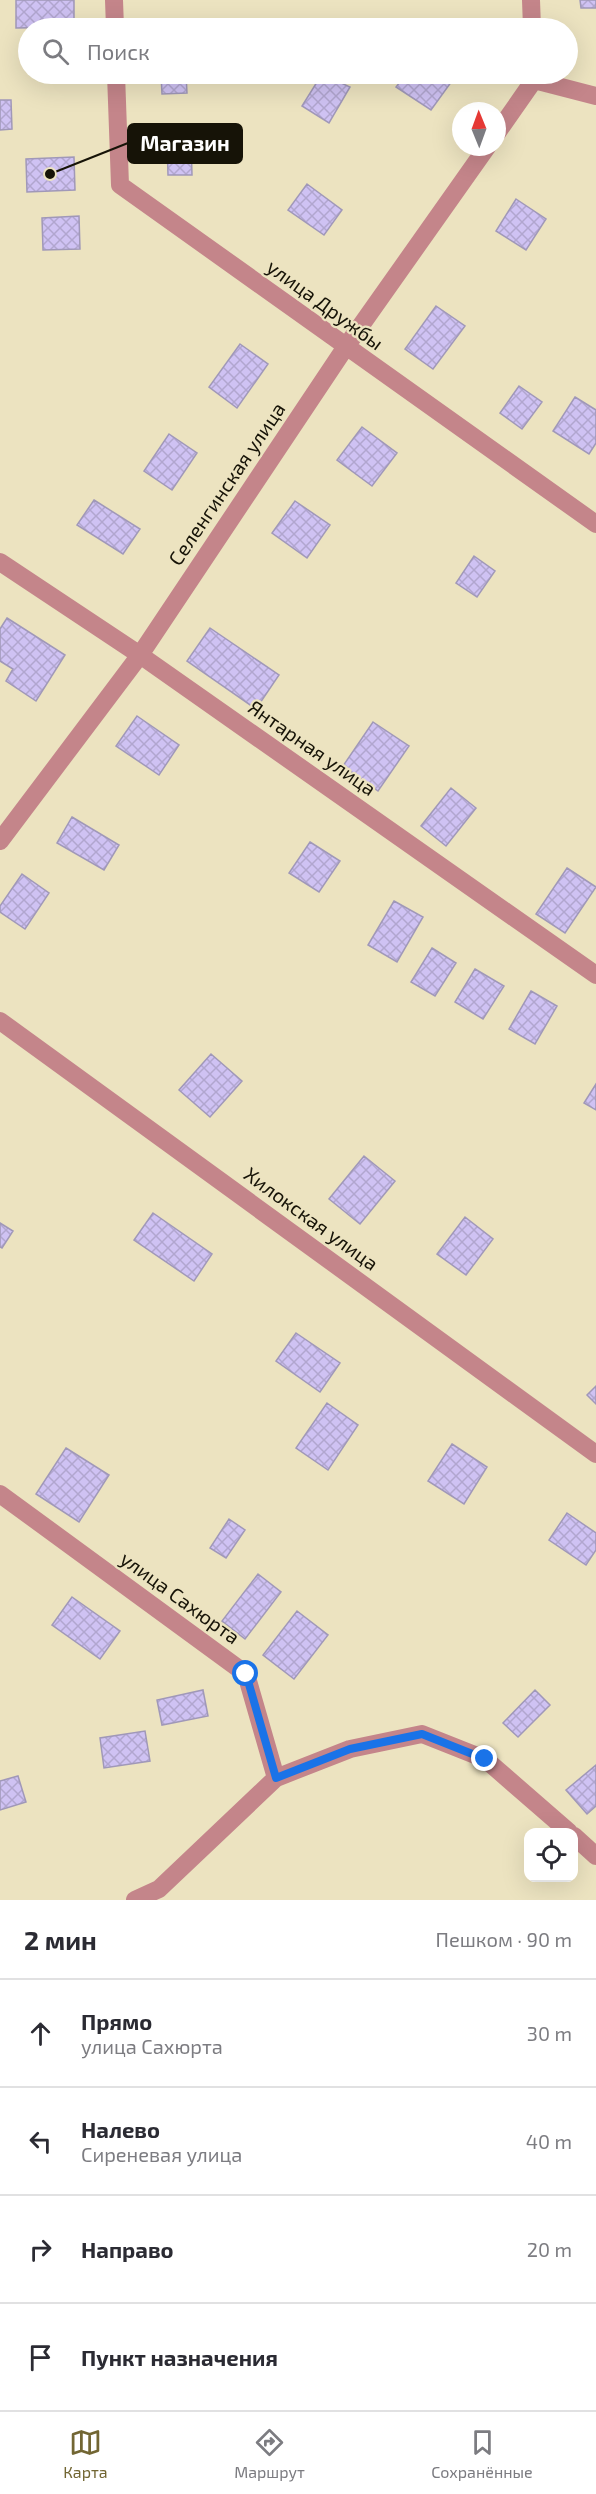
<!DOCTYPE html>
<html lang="ru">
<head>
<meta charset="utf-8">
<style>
	body { margin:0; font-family:"Exo 2",sans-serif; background:#f2f2f3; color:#2b2b33 }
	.controls { position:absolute; right:18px; bottom:18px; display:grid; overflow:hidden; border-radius:12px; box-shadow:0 6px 24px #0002 }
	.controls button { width:54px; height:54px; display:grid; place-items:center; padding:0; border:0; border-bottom:2px solid #e1e1e2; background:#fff; color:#2b2b33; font:30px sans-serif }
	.compass { position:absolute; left:452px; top:102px; width:54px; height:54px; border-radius:50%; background:#fff; box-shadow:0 6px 24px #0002; rotate:359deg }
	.stop { position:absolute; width:18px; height:18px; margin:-14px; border:4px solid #1a73e8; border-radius:50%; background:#fff }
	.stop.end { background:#1a73e8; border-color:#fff; box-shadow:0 2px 6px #0008 }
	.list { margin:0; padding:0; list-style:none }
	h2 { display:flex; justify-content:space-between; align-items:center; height:78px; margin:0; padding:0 24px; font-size:26px }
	h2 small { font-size:20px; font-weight:400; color:#7c7c81 }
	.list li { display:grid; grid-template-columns:39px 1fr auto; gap:18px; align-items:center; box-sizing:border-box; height:108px; padding:0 24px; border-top:2px solid #e1e1e2 }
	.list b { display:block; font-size:22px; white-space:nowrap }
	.list p { margin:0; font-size:20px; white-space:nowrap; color:#7c7c81 }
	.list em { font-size:20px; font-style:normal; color:#7c7c81 }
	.icon { flex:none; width:33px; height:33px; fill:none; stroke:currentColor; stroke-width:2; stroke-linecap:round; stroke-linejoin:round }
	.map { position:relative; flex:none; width:596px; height:1900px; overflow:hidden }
	.search { position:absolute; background:#fff; box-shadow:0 6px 24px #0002; left:18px; right:18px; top:18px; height:66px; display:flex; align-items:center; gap:15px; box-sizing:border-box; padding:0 21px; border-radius:33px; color:#7c7c81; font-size:22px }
	.sheet { height:510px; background:#fff }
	nav { display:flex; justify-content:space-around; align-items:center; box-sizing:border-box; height:84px; border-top:2px solid #e1e1e2; background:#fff; font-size:16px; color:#7c7c81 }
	nav a { display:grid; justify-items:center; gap:3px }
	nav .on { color:#726633 }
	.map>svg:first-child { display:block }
	.building { fill:url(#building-cross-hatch); stroke:#a098b8; stroke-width:1.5 }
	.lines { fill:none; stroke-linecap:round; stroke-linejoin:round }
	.street { stroke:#c4858a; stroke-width:18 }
	.route { stroke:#1a73e8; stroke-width:8 }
	.labels { text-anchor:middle; stroke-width:4.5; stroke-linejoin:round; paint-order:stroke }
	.street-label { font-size:20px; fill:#161307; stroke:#ece3c0 }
	.leader { fill:none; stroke:#161307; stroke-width:2 }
	.callout-dot { fill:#161307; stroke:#ece3c0; stroke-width:2 }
	.callout { fill:#161307; stroke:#161307; stroke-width:2 }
	.callout-label { font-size:21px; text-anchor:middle; font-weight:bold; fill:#fff }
</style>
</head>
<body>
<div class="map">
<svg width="596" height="1900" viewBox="0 0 596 1900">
	<defs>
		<pattern id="building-cross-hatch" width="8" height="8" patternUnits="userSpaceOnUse" patternTransform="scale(1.5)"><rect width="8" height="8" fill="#cfc2f3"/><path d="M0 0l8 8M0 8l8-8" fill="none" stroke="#b1a6cf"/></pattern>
	</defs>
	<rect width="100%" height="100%" fill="#ece3c0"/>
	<path class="building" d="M 16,0 L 74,0 L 74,27 L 16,28 Z
		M 580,0 L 596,0 L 596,8 L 581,8 Z
		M 161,74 L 186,74 L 187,93 L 162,94 Z
		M 322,74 L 350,87 L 329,123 L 302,106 Z
		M 406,74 L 457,74 L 431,110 L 396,87 Z
		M 0,100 L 11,100 L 12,129 L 0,130 Z
		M 167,139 L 191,139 L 192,175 L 168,175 Z
		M 74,157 L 75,190 L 27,192 L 26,159 Z
		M 307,184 L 342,210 L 324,235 L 288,210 Z
		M 516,199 L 546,219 L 526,250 L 496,231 Z
		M 79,216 L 80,249 L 43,250 L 42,218 Z
		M 436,306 L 465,326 L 433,369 L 405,349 Z
		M 240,344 L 268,364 L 237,408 L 209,387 Z
		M 519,386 L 542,402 L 522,429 L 500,413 Z
		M 575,397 L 596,410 L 596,443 L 589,454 L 553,431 Z
		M 362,427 L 397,453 L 372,486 L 337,460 Z
		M 169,434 L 197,453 L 172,490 L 144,471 Z
		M 94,500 L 140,529 L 123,554 L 77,525 Z
		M 295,501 L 330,525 L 307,558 L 272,533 Z
		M 474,556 L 495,571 L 477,597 L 456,583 Z
		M 7,618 L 65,655 L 36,701 L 6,681 L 13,669 L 0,661 L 0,629 Z
		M 210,628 L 279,675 L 256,709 L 187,661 Z
		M 137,716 L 179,745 L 159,775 L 116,746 Z
		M 373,722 L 409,746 L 378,791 L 343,766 Z
		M 451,788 L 476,808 L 446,846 L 421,826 Z
		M 72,817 L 119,845 L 104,870 L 57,843 Z
		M 310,842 L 340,861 L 319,892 L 289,873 Z
		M 567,868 L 596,887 L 565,933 L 536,914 Z
		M 22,874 L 49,893 L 25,929 L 0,912 L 0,906 Z
		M 394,901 L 423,917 L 397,962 L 368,945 Z
		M 432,948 L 456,963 L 435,996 L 411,982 Z
		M 475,969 L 504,986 L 483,1019 L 455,1002 Z
		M 531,991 L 557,1006 L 535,1044 L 509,1029 Z
		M 211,1054 L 242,1081 L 210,1117 L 179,1090 Z
		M 596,1084 L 596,1110 L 584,1103 Z
		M 364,1156 L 395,1181 L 360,1224 L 329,1199 Z
		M 153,1213 L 212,1254 L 194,1281 L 134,1240 Z
		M 465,1217 L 493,1239 L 466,1275 L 437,1254 Z
		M 0,1223 L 13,1231 L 2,1248 L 0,1247 Z
		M 296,1333 L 340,1363 L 320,1392 L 276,1361 Z
		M 596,1386 L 596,1404 L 587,1395 Z
		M 327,1403 L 358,1425 L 328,1470 L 296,1448 Z
		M 452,1444 L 487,1467 L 464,1504 L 428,1481 Z
		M 66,1448 L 109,1475 L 79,1522 L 36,1494 Z
		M 567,1513 L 596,1533 L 596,1550 L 586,1565 L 549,1540 Z
		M 229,1519 L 245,1530 L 226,1558 L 210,1548 Z
		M 258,1574 L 281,1592 L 245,1639 L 222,1621 Z
		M 72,1597 L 120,1631 L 100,1659 L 52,1625 Z
		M 297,1611 L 328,1635 L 294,1679 L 263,1655 Z
		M 203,1690 L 208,1716 L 162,1725 L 157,1700 Z
		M 535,1690 L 550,1705 L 518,1737 L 503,1723 Z
		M 145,1731 L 150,1761 L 104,1768 L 100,1738 Z
		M 596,1765 L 596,1806 L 587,1814 L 566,1790 Z
		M 18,1776 L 26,1802 L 0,1810 L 0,1781 Z"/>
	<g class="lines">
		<path class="street" d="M 114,0 L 115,28
			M 531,0 L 532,28
			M 116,74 L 120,185 L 596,524
			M 534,80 L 596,96
			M 497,133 L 534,80 L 534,74
			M 0,562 L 140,655 L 596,975
			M 0,841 L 140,655 L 345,348 L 487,147
			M 0,1021 L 596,1454
			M 0,1494 L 246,1674 L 276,1778
			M 574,1836 L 596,1856
			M 135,1900 L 159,1889 L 276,1778 L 350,1749 L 422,1734 L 485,1759 L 569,1832"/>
	</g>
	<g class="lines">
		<path class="route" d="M 246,1674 L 276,1778 L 350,1749 L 422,1734 L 485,1759"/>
	</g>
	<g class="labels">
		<g class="street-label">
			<text transform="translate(325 305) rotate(36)" y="7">улица Дружбы</text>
			<text transform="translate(227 484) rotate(-56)" y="7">Селенгинская улица</text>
			<text transform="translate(312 748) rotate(35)" y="7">Янтарная улица</text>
			<text transform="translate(311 1219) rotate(36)" y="7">Хилокская улица</text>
			<text transform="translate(180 1598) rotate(36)" y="7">улица Сахюрта</text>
		</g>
	</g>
	<path class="leader" d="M50 174L128 143"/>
	<circle class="callout-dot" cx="50" cy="174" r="6"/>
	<rect class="callout" x="128" y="124" width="114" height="39" rx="6"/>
	<g class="callout-label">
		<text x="185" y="151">Магазин</text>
	</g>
</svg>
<div class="controls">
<button><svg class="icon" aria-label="locate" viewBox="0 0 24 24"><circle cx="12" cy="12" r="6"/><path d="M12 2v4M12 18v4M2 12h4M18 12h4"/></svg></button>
</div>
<svg class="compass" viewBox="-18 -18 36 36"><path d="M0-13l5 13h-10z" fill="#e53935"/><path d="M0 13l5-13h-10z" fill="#7c7c81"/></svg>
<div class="stop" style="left:246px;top:1674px"></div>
<div class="stop end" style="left:485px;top:1759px"></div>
<div class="search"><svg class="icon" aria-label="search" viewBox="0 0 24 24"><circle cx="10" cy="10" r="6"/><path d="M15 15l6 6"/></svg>Поиск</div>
</div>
<section class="sheet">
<h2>2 мин<small>Пешком · 90 m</small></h2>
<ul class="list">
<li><svg class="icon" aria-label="ahead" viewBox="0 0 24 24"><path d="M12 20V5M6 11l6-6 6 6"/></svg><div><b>Прямо</b><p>улица Сахюрта</p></div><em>30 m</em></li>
<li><svg class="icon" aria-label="left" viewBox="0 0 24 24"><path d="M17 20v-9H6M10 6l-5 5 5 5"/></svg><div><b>Налево</b><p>Сиреневая улица</p></div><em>40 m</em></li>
<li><svg class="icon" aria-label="right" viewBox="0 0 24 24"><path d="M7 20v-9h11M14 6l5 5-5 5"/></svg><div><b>Направо</b></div><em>20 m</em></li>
<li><svg class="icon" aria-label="arrive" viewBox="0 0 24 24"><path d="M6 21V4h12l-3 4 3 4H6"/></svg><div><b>Пункт назначения</b></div></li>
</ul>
</section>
<nav>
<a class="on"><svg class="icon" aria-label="map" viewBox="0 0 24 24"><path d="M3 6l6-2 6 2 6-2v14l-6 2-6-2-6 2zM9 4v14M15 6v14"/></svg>Карта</a>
<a><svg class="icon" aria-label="directions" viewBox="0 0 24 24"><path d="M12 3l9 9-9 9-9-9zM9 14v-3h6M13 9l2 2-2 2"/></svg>Маршрут</a>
<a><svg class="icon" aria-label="saved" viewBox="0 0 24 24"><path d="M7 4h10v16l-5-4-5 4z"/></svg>Сохранённые</a>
</nav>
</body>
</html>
